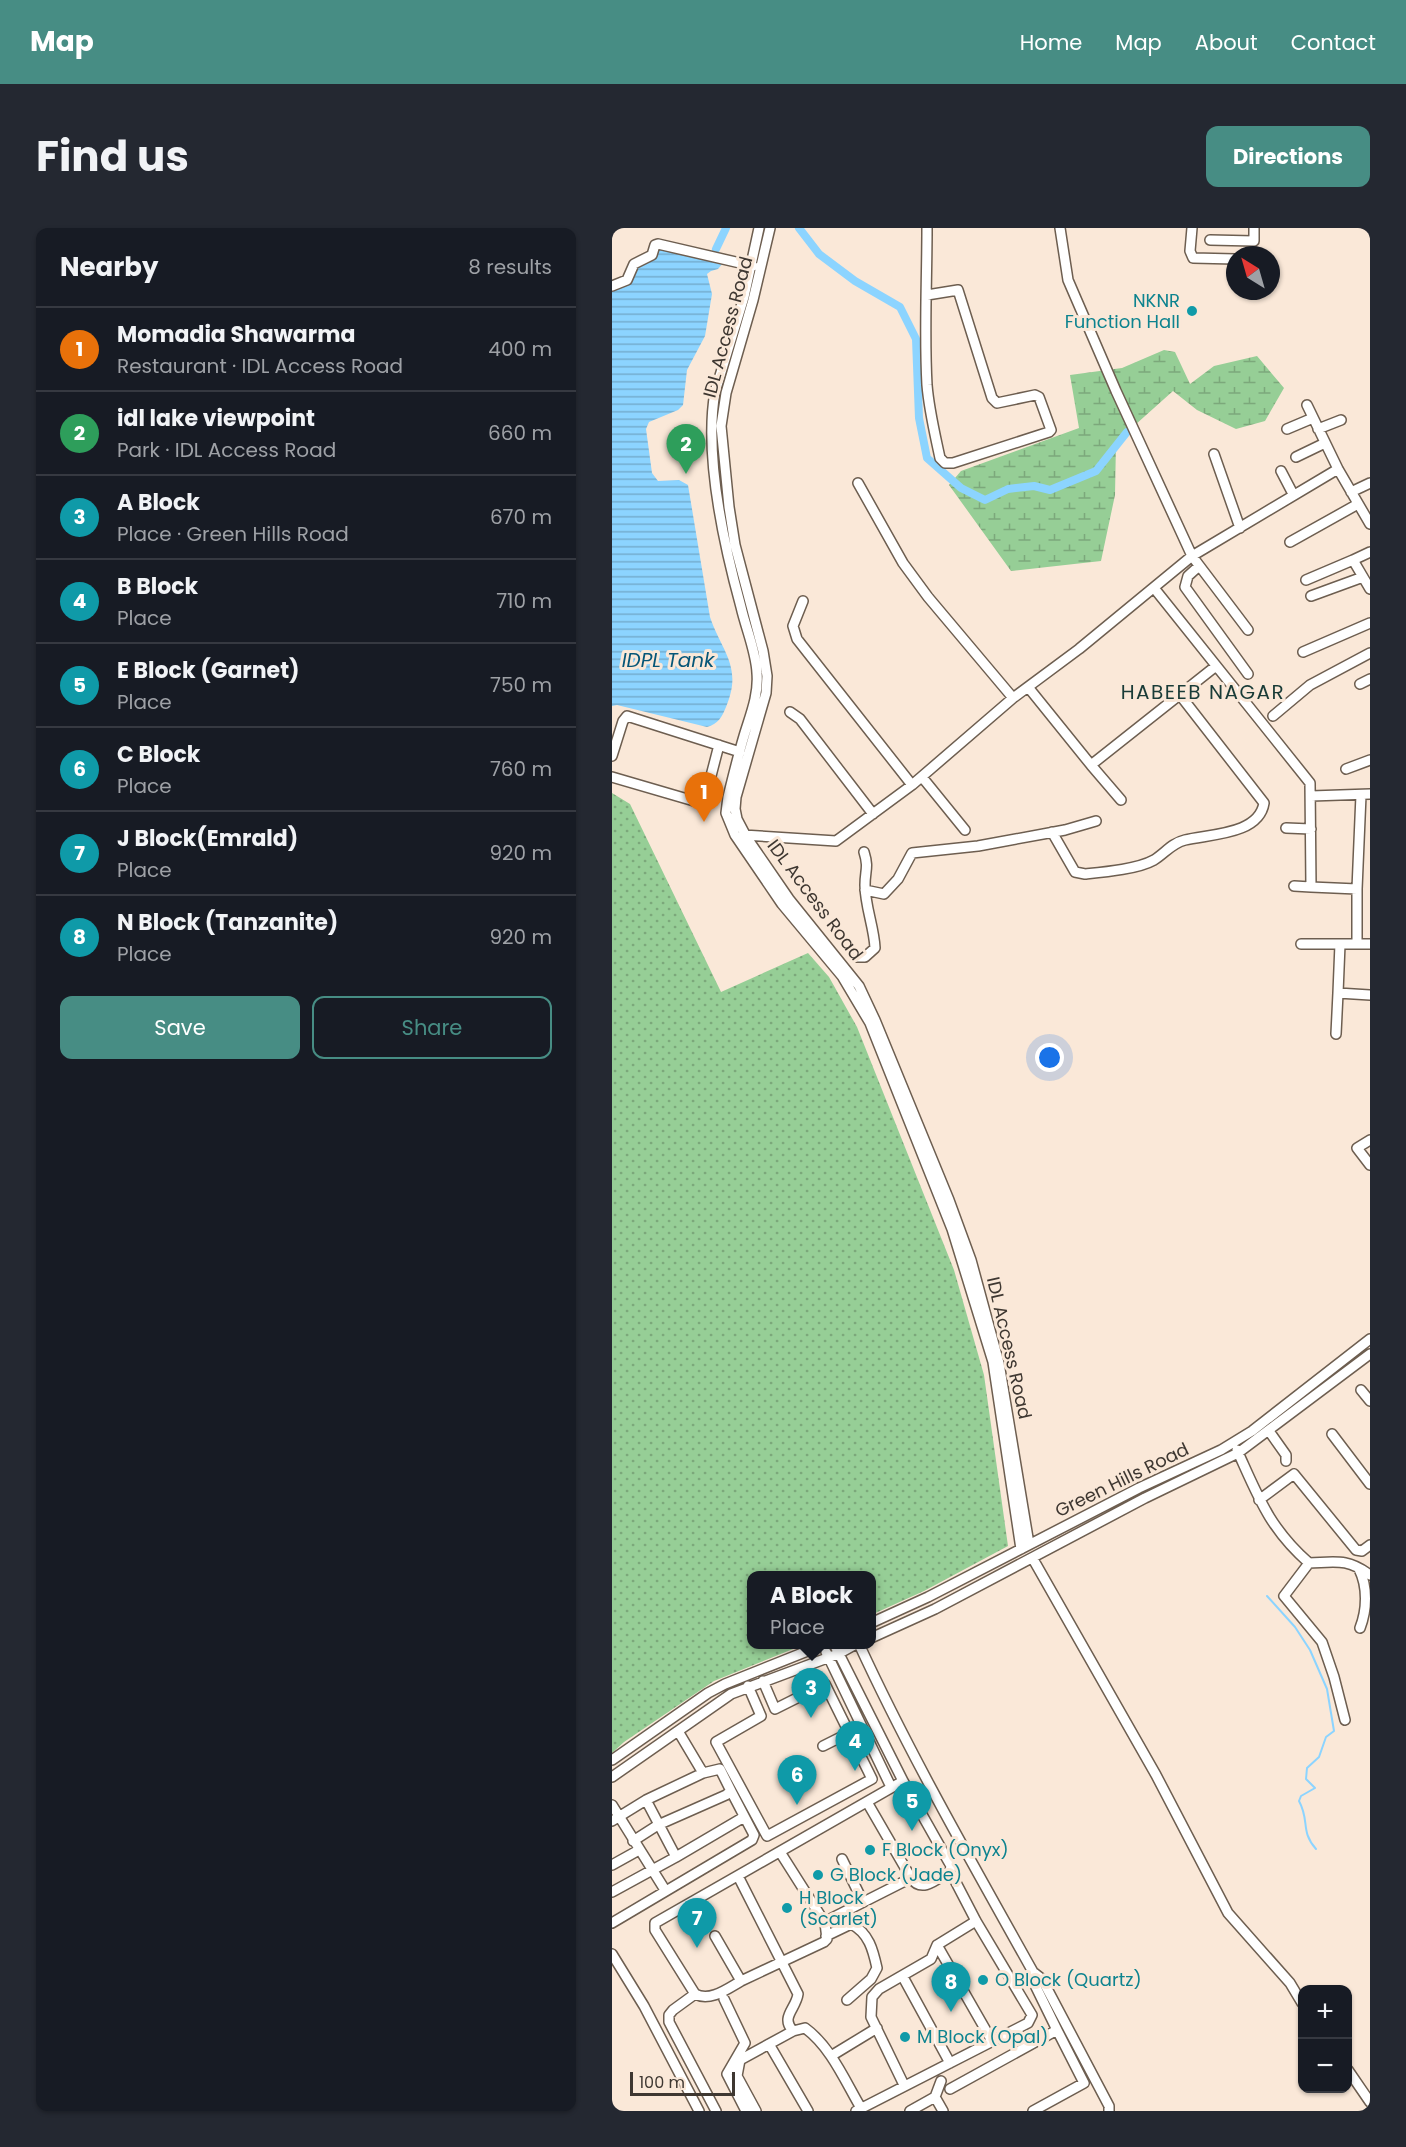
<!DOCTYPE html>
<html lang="en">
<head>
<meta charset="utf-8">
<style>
	body { margin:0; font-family:Poppins,sans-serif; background:#242831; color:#f1f3f6 }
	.controls { position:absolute; right:18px; bottom:18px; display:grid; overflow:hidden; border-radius:12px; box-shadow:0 2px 4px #0004 }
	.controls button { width:54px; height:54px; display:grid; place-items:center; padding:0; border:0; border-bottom:2px solid #363941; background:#171b24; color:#f1f3f6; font:30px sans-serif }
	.compass { position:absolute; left:614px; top:18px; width:54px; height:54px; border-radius:50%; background:#171b24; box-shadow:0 2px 4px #0004; rotate:323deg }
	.scale { position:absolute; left:18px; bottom:15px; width:105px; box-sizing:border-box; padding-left:6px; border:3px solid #3e3731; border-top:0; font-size:16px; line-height:21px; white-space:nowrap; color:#3e3731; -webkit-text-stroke:4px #fae8d8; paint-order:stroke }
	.you { position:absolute; left:438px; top:830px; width:21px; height:21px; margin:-15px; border:4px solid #fff; border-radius:50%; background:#1a73e8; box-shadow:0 0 0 9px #1a73e833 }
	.badge { display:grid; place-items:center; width:39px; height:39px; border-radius:50%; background:#478d84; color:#fff; font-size:20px; font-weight:700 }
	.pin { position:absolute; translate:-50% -50px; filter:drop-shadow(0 2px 3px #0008) }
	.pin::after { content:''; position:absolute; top:32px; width:21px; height:18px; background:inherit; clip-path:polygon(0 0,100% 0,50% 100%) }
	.popup { position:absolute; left:135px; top:1343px; width:129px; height:78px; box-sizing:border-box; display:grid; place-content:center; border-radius:12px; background:#171b24; filter:drop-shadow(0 2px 4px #0005); font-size:20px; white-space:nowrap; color:#9ea1a6 }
	.popup b { font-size:22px; color:#f1f3f6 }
	.popup::after { content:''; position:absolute; left:50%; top:100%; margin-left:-12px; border:12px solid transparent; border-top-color:#171b24 }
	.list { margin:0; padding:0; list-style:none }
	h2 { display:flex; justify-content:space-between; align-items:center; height:78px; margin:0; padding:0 24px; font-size:26px }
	h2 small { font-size:20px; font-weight:400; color:#9ea1a6 }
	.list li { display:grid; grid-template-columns:39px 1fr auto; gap:18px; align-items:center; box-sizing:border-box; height:84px; padding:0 24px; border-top:2px solid #363941 }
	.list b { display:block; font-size:22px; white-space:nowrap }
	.list p { margin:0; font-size:20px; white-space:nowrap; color:#9ea1a6 }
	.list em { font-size:20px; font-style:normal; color:#9ea1a6 }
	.actions { display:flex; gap:12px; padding:18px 24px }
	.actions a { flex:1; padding:14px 0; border:2px solid #478d84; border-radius:12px; text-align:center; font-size:21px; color:#478d84 }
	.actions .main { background:#478d84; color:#fff }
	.map { position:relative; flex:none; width:758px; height:1883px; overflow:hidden; border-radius:12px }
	header { display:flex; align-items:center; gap:36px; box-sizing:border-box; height:84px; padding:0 30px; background:#478d84; color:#fff }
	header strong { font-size:28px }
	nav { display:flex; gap:33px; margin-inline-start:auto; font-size:21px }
	.intro { display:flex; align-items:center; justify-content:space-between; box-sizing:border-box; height:144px; padding:0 36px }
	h1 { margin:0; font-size:42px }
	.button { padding:15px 27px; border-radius:12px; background:#478d84; color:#fff; font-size:21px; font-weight:700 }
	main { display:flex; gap:36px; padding:0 36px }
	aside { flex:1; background:#171b24; border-radius:12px; box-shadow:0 2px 4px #0004 }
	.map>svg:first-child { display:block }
	.grass { fill:url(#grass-dots) }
	.wetland { fill:url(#wetland-marsh) }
	.water { fill:url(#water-rules) }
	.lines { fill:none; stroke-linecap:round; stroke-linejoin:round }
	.stream { stroke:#8cd4ff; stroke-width:2 }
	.canal { stroke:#8cd4ff; stroke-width:8 }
	.minor-casing { stroke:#6d5e50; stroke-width:12 }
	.minor { stroke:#fff; stroke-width:9 }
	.culture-dot { fill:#0f9aa8; stroke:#fae8d8; stroke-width:2 }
	.labels { text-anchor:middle; stroke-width:6; stroke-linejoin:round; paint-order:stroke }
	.culture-label { font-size:18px; fill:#0d838f; stroke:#fae8d8; text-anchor:start }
	.street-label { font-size:18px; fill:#3e3731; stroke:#fae8d8 }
	.water-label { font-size:20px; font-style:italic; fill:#065678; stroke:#fae8d8 }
	.neighbourhood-label { font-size:20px; letter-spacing:1.5px; fill:#193b37; stroke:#fae8d8 }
</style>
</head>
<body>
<header>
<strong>Map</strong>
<nav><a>Home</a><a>Map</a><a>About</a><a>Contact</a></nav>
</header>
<div class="intro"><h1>Find us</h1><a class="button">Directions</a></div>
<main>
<aside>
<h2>Nearby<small>8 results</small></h2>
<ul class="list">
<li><span class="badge" style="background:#e8710a">1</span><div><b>Momadia Shawarma</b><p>Restaurant · IDL Access Road</p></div><em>400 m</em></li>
<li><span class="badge" style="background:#2e9e5b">2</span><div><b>idl lake viewpoint</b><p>Park · IDL Access Road</p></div><em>660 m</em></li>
<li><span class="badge" style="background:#0f9aa8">3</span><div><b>A Block</b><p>Place · Green Hills Road</p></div><em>670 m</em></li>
<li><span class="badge" style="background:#0f9aa8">4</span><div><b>B Block</b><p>Place</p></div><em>710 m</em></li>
<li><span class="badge" style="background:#0f9aa8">5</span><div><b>E Block (Garnet)</b><p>Place</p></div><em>750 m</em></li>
<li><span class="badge" style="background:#0f9aa8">6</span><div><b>C Block</b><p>Place</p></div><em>760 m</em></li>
<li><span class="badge" style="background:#0f9aa8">7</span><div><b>J Block(Emrald)</b><p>Place</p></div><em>920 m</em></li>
<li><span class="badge" style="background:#0f9aa8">8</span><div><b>N Block (Tanzanite)</b><p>Place</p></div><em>920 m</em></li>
</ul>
<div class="actions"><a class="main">Save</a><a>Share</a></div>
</aside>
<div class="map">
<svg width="758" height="1883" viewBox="0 0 758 1883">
	<defs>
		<pattern id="grass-dots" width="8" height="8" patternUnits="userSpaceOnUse" patternTransform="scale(1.5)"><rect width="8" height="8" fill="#96ce96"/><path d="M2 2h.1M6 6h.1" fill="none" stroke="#7ca87b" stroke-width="1.8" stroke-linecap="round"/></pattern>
		<pattern id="wetland-marsh" width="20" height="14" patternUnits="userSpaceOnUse" patternTransform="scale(1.5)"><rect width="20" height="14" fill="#96ce96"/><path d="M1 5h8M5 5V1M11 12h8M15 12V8" fill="none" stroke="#7ca87b"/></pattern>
		<pattern id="water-rules" width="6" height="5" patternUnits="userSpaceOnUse" patternTransform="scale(1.5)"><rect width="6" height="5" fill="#8cd4ff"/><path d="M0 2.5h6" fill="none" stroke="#74adcf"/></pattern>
	</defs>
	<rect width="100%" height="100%" fill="#fae8d8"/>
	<path class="grass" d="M 0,565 L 18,576 L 109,764 L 196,725 L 217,749 L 245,799 L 342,1042 L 372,1147 L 396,1318 L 312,1363 L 259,1387 L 259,1348 L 139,1348 L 139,1416 L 191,1417 L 102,1453 L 12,1514 L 0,1525 Z"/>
	<path class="wetland" d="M 552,122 L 563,124 L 578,156 L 602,138 L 645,128 L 672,160 L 653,193 L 624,201 L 585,182 L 561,163 L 504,214 L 503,267 L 489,333 L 399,343 L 337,257 L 349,243 L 467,200 L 458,147 L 510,140 Z"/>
	<path class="water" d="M 45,20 L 111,35 L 106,41 L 99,43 L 95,46 L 100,66 L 93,108 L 75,142 L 71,177 L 66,182 L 37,194 L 34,201 L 40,245 L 46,253 L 67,252 L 76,257 L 98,389 C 110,424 131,439 114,479 C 110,489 106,496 95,499 L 5,477 L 0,478 L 0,62 L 17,56 C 26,42 22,39 40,32 Z"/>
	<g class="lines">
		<path class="stream" d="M 655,1368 L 683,1399 L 698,1422 L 715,1461 L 722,1503 L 714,1509 L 707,1529 L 695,1540 L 694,1551 L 703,1560 L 689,1568 L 687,1573 C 698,1593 688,1603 704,1621"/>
		<path class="canal" d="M 187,0 L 207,26 L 243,53 L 288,79 L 304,111 L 307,190 L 315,230 L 349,260 L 373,272 L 396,261 L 422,258 L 438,262 L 484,243 L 515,204
			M 104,21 L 114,0"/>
		<defs>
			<path id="minor" d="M 147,0 L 132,69 L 103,164 C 92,227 112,317 129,379 C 134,401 144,423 145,445 C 147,467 138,488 132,508 C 126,528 121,549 116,569 L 114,585 L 123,607 L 170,676 L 230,748 L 258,795 L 340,1001 L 381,1134 L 409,1321
				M 158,0 L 141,72 L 114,165 L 109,198 L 117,279 L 123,317 L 151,423 L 155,448 L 154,465 L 124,569 L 123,581 L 125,591 L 135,610 L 177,671 L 247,758 L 263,792 L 337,972 L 359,1032 L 387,1135 L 417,1316
				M 315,0 C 315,53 312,105 315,157 C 317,182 323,206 328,230 L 333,235 L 341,235 L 437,204 L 439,202 L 427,169 L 423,167 L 385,175 L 380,170 L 346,62 L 315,67
				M 448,0 L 456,52 L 504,163 L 580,328 L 636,402
				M 580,0 L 578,23 L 581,30 L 623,31
				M 598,12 L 642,13 L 642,0
				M 0,58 L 15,52 L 22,36 L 40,27 L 43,17 L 46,16 L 141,38
				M 695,177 L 726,241 L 758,296
				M 675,201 L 701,190
				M 706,201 L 729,192
				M 602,226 L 628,300
				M 684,229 L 713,215
				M 669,243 L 681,266
				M 246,255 L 291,335 L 316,369 L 401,470
				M 739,264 L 758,255
				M 678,314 L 746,276
				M 758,324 L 741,332 L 758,361
				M 587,338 L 576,348 L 573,359 L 636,446
				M 694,352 L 741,332
				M 542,360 L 698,555 L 699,659 L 745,661
				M 699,368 L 751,349
				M 191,373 L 181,398 L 185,411 L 300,557
				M 691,424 L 758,395
				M 748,456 L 758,451
				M 416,459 L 479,537 L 604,438
				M 178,484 L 188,491 L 261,586
				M 661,488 L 698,457 L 758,425
				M 0,528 L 11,493 L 15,488 L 128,524
				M 479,537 L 509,572
				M 734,541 L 758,532
				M 0,549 L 89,575 L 93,571 L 107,517
				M 310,549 L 353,602
				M 699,568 L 758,566
				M 674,600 L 699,601
				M 440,604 L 463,644 L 473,646 C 493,644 526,641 542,632 C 553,625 560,615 573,612 C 597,606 647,607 652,575 L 568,467
				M 131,607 L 224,613 L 300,557 L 401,470 L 467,421 L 580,328 L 726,241
				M 682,658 L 699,659
				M 253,662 L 272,666 L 286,651 L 300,625 L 366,618 L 453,602 L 484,593
				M 689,716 L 758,716
				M 728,716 L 726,765 L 758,767
				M 745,716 L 745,661 L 749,567
				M 244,729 L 253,729 L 263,720 C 262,699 253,678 253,657 C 253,642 257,640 252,624
				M 724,806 L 726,765
				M 758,912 L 745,920 L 758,937
				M 749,1162 L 758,1173
				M 657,1203 L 674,1227 L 674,1233
				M 720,1206 L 758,1256
				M 625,1222 C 646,1268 657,1300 697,1335 C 724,1334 735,1330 758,1347
				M 647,1272 L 682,1246 L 744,1322 L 750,1323 L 758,1317
				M 421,1331 L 544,1547 L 616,1685 L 678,1755 L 690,1775
				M 697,1335 L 672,1368 L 710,1414 L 722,1449 L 733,1492
				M 747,1341 C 756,1359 755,1382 748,1400
				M 259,1395 L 316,1369 L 527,1260 L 609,1222 L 640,1203 L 758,1111
				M 259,1410 L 323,1381 L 533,1270 L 626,1225 L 758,1126
				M 222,1416 L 291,1553
				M 247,1416 C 299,1529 361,1636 421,1744 L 430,1751 L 497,1878 L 497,1883
				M 214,1424 L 279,1559
				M 136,1458 L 149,1488 L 104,1514 L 155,1608 L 260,1551 L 213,1456 L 163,1481 L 151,1453
				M 211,1518 L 237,1505
				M 0,1532 L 96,1465 L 113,1456 L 213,1416
				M 0,1549 L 119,1466 L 226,1426 L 244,1416
				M 255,1574 L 299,1650
				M 0,1577 L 53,1662
				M 0,1593 L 34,1572 L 91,1545 L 66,1503
				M 21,1613 L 46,1597 L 114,1567 L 119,1563 L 108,1541 L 91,1545
				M 168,1624 L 213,1695
				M 64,1629 L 132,1589
				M 230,1631 L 251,1674
				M 0,1637 L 27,1622
				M 126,1648 L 186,1766 C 184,1781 168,1789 181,1803 L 193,1800 C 219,1819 233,1853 249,1880
				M 0,1664 L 64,1629 L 34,1572
				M 0,1695 L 140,1612 L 142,1607 L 119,1563
				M 103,1708 L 129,1753 L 212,1714 L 215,1711 L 213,1695 L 216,1692 L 299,1650 C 310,1666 325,1651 338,1643 L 339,1638 L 291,1553 L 43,1695 L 43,1702 L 83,1766 C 98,1774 115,1761 129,1753
				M 214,1708 L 239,1696 C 257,1705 261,1722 265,1740 L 259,1751 L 235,1772
				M 325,1717 L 380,1813
				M 0,1726 L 32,1778 L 87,1883
				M 291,1749 L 338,1835
				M 83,1766 L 61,1782 L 57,1787 L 57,1794 L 104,1883
				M 112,1771 L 133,1815 L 115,1846 L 134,1883
				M 157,1816 L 196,1883
				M 219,1828 L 265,1800
				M 736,1842 L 758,1874
				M 292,1857 L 259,1789 L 260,1769 L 267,1761 L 319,1731 L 325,1717 L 364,1693
				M 338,1861 L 445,1802 L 422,1755 L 421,1744
				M 323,1869 L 331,1883
				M 144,1883 L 125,1848 L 128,1832 L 181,1803
				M 244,1883 L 416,1795 L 420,1787 L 364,1693 L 338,1643
				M 298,1883 L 323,1869 L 329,1853
				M 421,1883 L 472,1855 L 445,1802"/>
		</defs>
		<use href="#minor" class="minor-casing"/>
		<use href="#minor" class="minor"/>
	</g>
	<g class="culture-dot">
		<circle cx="580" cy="83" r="6"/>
		<circle cx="258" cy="1622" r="6"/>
		<circle cx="206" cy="1647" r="6"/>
		<circle cx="175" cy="1680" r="6"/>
		<circle cx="371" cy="1752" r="6"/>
		<circle cx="293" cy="1809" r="6"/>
	</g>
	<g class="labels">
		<g class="culture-label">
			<text x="568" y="79" text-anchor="end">NKNR<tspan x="568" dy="21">Function Hall</tspan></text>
			<text x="270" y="1628">F Block (Onyx)</text>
			<text x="218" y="1653">G Block (Jade)</text>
			<text x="187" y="1676">H Block<tspan x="187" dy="21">(Scarlet)</tspan></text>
			<text x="383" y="1758">O Block (Quartz)</text>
			<text x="305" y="1815">M Block (Opal)</text>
		</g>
		<g class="street-label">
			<text transform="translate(116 99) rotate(-75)" y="6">IDL Access Road</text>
			<text transform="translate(203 672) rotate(53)" y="6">IDL Access Road</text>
			<text transform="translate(397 1120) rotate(77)" y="6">IDL Access Road</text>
			<text transform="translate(510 1252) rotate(-26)" y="6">Green Hills Road</text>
		</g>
		<g class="water-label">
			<text x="56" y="439">IDPL Tank</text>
		</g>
		<g class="neighbourhood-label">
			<text x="591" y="471">HABEEB NAGAR</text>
		</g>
	</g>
</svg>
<div class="controls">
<button>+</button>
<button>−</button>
</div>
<svg class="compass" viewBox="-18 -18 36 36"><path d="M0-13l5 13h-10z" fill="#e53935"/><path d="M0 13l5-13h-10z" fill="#9ea1a6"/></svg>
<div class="scale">100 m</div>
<div class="you"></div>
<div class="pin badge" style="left:92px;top:594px;background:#e8710a">1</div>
<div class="pin badge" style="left:74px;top:246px;background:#2e9e5b">2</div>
<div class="pin badge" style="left:199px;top:1490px;background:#0f9aa8">3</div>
<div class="popup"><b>A Block</b>Place</div>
<div class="pin badge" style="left:243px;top:1543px;background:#0f9aa8">4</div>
<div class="pin badge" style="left:300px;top:1603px;background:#0f9aa8">5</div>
<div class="pin badge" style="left:185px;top:1577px;background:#0f9aa8">6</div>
<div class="pin badge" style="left:85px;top:1720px;background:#0f9aa8">7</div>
<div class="pin badge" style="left:339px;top:1784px;background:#0f9aa8">8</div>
</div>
</main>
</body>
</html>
